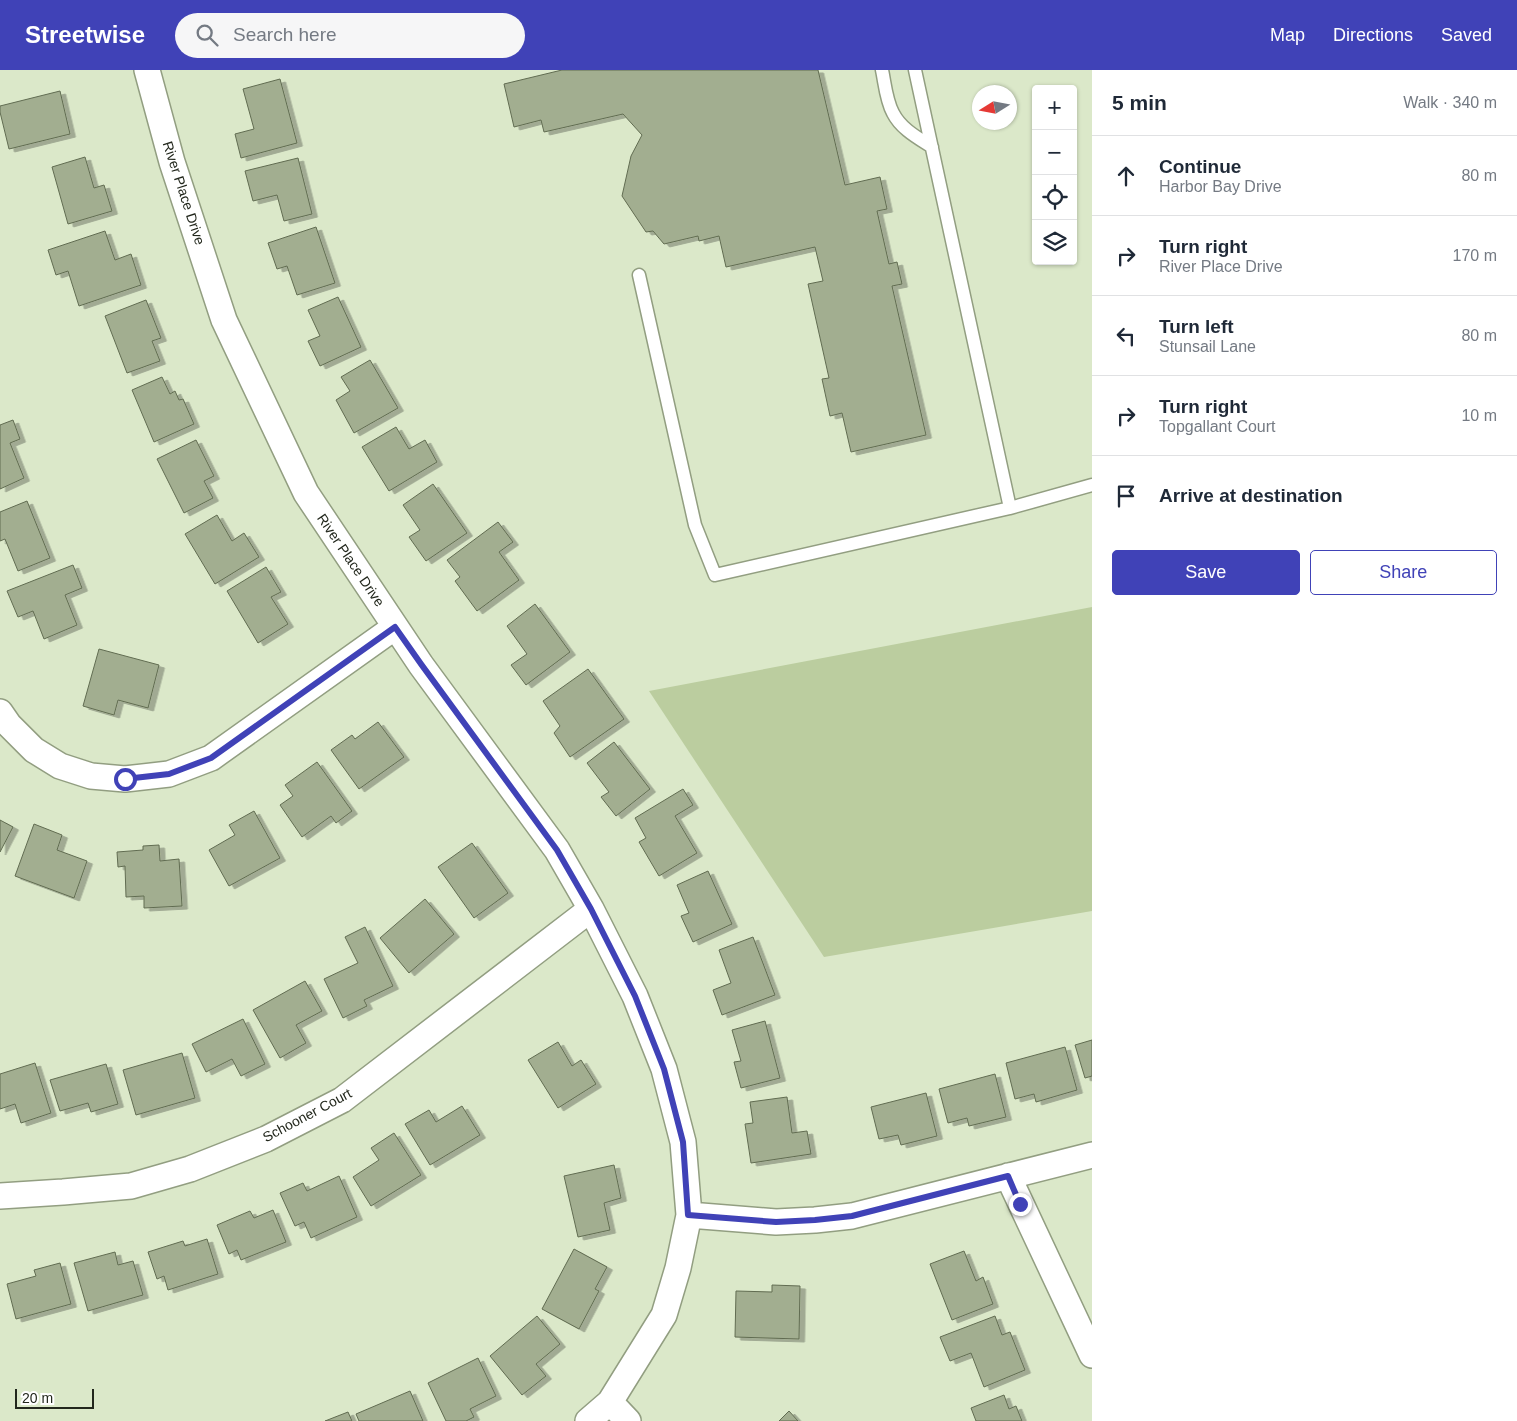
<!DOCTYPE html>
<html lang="en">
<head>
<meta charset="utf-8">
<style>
	body { margin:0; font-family:Helvetica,sans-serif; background:#f6f6f7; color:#1f2937 }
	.controls { position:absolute; right:15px; top:15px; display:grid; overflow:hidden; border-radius:5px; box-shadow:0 1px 4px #0004 }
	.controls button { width:45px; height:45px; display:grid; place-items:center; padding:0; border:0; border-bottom:1px solid #e0e1e3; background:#fff; color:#1f2937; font:25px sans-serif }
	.compass { position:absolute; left:972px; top:15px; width:45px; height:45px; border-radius:50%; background:#fff; box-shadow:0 1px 4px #0004; rotate:259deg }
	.scale { position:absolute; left:15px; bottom:12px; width:79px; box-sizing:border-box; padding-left:5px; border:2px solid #22271c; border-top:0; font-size:14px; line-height:18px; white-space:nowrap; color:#22271c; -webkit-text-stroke:4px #fff; paint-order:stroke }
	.stop { position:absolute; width:15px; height:15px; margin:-11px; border:4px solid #4042b7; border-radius:50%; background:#fff }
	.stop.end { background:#4042b7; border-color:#fff; box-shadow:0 1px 5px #0008 }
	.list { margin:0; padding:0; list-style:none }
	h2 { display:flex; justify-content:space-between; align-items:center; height:65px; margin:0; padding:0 20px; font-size:21px }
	h2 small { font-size:16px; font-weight:400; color:#747a83 }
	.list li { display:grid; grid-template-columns:32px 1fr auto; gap:15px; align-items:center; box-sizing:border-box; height:80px; padding:0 20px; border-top:1px solid #e0e1e3 }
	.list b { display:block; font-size:19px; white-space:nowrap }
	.list p { margin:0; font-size:16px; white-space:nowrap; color:#747a83 }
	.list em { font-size:16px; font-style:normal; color:#747a83 }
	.actions { display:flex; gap:10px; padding:15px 20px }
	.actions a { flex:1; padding:11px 0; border:1px solid #4042b7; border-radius:5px; text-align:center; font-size:18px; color:#4042b7 }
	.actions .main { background:#4042b7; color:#fff }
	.icon { flex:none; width:28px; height:28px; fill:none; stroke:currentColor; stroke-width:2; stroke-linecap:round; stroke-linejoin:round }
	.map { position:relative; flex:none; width:1092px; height:1351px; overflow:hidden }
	header { display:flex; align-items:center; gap:30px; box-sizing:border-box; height:70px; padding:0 25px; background:#4042b7; color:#fff }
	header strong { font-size:24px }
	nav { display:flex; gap:28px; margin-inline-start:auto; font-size:18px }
	.search { width:350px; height:45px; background:#f6f6f7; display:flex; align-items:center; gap:12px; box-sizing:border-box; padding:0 18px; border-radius:28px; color:#747a83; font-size:19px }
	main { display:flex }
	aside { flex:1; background:#fff }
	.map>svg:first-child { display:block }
	.green { fill:#bbcd9f }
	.building { fill:#a2ae90; stroke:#616c51; filter:url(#shadow) }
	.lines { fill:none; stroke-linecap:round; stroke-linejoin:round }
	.service-casing { stroke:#929e81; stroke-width:15 }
	.minor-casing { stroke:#929e81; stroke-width:28 }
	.service { stroke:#fff; stroke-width:12 }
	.minor { stroke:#fff; stroke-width:25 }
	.route { stroke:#4042b7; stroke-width:6 }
	.labels { text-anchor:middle; stroke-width:5; stroke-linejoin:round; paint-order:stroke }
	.street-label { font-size:14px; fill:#22271c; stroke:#fff }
</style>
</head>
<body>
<header>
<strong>Streetwise</strong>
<div class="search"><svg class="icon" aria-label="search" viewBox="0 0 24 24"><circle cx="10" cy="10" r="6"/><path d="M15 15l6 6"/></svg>Search here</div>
<nav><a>Map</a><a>Directions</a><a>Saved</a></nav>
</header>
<main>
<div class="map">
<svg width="1092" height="1351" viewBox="0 0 1092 1351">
	<defs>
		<filter id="shadow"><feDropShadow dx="5.5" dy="3" stdDeviation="0" flood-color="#0004"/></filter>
	</defs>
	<rect width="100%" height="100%" fill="#dbe8c9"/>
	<path class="green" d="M 1092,537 L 1092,841 L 824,887 L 649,621 Z"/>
	<path class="building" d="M 562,0 L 818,0 L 845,115 L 880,107 L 887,139 L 877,141 L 889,194 L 897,192 L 902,214 L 892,216 L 926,365 L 851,382 L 842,343 L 830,346 L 822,309 L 829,308 L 808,214 L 823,211 L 815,177 L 726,197 L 719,166 L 699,171 L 698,166 L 664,174 L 653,161 L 646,162 L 622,126 L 631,86 L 642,65 L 623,44 L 544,62 L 541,50 L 514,57 L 504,14 Z
		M 280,9 L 297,73 L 241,88 L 235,64 L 254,59 L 243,19 Z
		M 60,21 L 70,64 L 9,79 L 0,42 L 0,36 Z
		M 85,87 L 94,118 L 104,115 L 112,141 L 68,154 L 52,97 Z
		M 298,88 L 312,144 L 284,151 L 277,125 L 253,131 L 245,101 Z
		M 316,157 L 335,213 L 297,225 L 287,196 L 277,199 L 268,173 Z
		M 105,161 L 115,190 L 131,184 L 141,215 L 79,236 L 68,201 L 56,205 L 48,180 Z
		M 338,227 L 361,277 L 320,296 L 308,271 L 320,266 L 308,240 Z
		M 146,230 L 161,268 L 152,271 L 160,291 L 127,303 L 105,246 Z
		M 370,290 L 398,338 L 354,363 L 336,330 L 350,321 L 341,307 Z
		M 162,307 L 170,324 L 175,321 L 179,330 L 183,329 L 194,354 L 154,372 L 132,320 Z
		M 13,350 L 20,369 L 10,373 L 24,408 L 0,419 L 0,355 Z
		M 396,357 L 409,379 L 425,370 L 437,392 L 389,421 L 362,377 Z
		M 196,370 L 214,406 L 204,411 L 213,428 L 184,443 L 157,389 Z
		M 433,414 L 467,463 L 426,491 L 409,467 L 420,460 L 403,435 Z
		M 27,431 L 50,488 L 18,501 L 5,469 L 0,471 L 0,442 Z
		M 217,445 L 232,471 L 244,463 L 259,487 L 215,514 L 185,464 Z
		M 498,452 L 513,472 L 499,482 L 519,510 L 477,541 L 455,511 L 460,507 L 447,490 Z
		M 73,495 L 82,518 L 65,525 L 77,555 L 44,569 L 33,541 L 18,547 L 7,521 Z
		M 266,497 L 281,522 L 271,527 L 288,554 L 258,573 L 227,521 Z
		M 535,534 L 570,582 L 526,615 L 511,595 L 527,584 L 507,556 Z
		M 99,579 L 159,595 L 148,638 L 118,630 L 114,645 L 83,636 Z
		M 588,599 L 624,649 L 570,687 L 554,663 L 560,656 L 543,631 Z
		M 378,652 L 404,687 L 359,719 L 331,680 L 352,665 L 355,669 Z
		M 614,672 L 650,719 L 616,746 L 601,727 L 609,722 L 587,693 Z
		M 317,692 L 352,741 L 336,753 L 331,746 L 302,767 L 280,735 L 293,726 L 285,715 Z
		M 683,719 L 693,735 L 675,746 L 697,783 L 659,806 L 639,772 L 646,768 L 635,748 Z
		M 254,741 L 280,788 L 229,816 L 209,780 L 235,765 L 229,755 Z
		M 0,750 L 13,757 L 0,782 Z
		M 34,754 L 62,765 L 57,780 L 87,791 L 74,828 L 15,806 Z
		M 472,773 L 508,823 L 474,848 L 438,797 Z
		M 159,775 L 160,791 L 179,789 L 182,836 L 144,838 L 144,826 L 126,827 L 125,796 L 118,797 L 117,782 L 143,780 L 143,776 Z
		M 708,801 L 732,854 L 693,872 L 681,846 L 689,843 L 677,815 Z
		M 425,829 L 454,864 L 409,903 L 380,868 Z
		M 365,857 L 393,916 L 364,930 L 367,936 L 343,948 L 324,909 L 358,893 L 345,867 Z
		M 753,867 L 775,925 L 722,945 L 713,920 L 731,913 L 719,880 Z
		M 305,911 L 322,941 L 296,955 L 306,973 L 280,988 L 253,940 Z
		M 243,949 L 265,994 L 241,1006 L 232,989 L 206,1002 L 192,974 Z
		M 765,951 L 780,1008 L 741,1018 L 734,992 L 741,991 L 732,960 Z
		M 1092,970 L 1092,1006 L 1085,1008 L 1075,975 Z
		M 558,972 L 572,996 L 581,990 L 596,1014 L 558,1038 L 528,990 Z
		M 1065,977 L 1077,1020 L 1036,1032 L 1034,1024 L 1015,1029 L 1006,993 Z
		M 182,983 L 195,1028 L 136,1045 L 123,1000 Z
		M 35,993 L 51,1043 L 21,1053 L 15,1034 L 0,1039 L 0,1004 Z
		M 106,994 L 118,1034 L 91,1042 L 88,1033 L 60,1041 L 50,1010 Z
		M 995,1004 L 1006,1047 L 969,1056 L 967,1048 L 948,1053 L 939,1019 Z
		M 926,1023 L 937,1066 L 901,1075 L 898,1065 L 879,1069 L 871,1037 Z
		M 787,1027 L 792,1063 L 807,1061 L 811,1084 L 751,1093 L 745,1054 L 753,1053 L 750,1032 Z
		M 462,1036 L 480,1065 L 430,1095 L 405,1054 L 429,1040 L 436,1052 Z
		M 394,1063 L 421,1105 L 371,1136 L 353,1107 L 379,1090 L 371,1078 Z
		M 614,1095 L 621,1128 L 604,1133 L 610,1160 L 578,1167 L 564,1106 Z
		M 339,1106 L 357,1147 L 311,1168 L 304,1152 L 295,1156 L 280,1123 L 303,1113 L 307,1121 Z
		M 273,1140 L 286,1172 L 241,1190 L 237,1180 L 229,1184 L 217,1155 L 250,1141 L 254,1148 Z
		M 207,1169 L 218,1204 L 168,1220 L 164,1206 L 157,1209 L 148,1182 L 183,1171 L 185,1176 Z
		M 574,1179 L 607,1197 L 595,1219 L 599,1221 L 579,1259 L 542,1239 Z
		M 964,1181 L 976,1211 L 983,1207 L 993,1234 L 952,1250 L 930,1194 Z
		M 115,1182 L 118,1195 L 133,1191 L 143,1225 L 88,1241 L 74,1193 Z
		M 60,1193 L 71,1234 L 16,1249 L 7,1214 L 36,1206 L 34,1200 Z
		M 772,1215 L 800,1216 L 799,1269 L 735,1267 L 736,1221 L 772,1222 Z
		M 537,1246 L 560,1274 L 536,1294 L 546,1306 L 522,1325 L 490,1286 Z
		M 995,1246 L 1002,1265 L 1010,1262 L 1025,1300 L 984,1317 L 971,1283 L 950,1291 L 940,1267 Z
		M 478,1288 L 496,1326 L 470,1339 L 474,1347 L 466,1351 L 446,1351 L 428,1313 Z
		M 410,1321 L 423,1351 L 359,1351 L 356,1344 Z
		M 1004,1325 L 1009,1339 L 1016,1336 L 1022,1351 L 976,1351 L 971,1338 Z
		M 789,1341 L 798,1351 L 779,1351 Z
		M 348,1342 L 352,1351 L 325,1351 Z"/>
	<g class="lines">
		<defs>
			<path id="service" d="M 882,0 C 885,14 886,30 893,43 C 901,59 918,68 932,77
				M 639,205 L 695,455 L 715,505 L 1010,438 L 915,0
				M 1010,438 L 1092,415"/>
			<path id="minor" d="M 147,0 L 172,92 L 224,250 L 306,423 L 421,595 L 557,780 L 591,839 L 635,926 L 664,999 L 683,1072 L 689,1145 L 678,1198 L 664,1245 L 610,1332 L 588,1351
				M 0,642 L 9,655 L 34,680 L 60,696 L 91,706 L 125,709 L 169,704 L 211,688 L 395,557
				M 1008,1106 L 1092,1285
				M 0,1126 L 63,1122 L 131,1116 L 190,1099 L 266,1069 L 342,1030 L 591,839
				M 689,1145 L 776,1152 L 815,1150 L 852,1146 L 1092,1085
				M 610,1332 L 628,1351"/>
		</defs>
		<use href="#service" class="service-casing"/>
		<use href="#minor" class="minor-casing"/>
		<use href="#service" class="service"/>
		<use href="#minor" class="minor"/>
	</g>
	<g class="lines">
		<path class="route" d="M 125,709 L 169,704 L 211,688 L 395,557 L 421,594 L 557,780 L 591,839 L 635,926 L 664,999 L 683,1072 L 688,1145 L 776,1152 L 815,1150 L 852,1146 L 1008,1106 L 1020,1134"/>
	</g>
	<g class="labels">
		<g class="street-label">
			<text transform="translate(184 123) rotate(72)" y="5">River Place Drive</text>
			<text transform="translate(351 490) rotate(56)" y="5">River Place Drive</text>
			<text transform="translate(307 1045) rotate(-28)" y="5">Schooner Court</text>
		</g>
	</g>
</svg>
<div class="controls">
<button>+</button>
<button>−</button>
<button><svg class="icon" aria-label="locate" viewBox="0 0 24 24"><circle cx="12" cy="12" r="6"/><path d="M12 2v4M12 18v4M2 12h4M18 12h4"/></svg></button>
<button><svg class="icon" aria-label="layers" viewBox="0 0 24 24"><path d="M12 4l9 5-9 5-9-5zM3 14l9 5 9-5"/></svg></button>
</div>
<svg class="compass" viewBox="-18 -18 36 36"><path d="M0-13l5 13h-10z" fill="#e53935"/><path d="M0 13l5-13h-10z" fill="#747a83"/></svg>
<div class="scale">20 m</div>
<div class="stop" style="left:125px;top:709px"></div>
<div class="stop end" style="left:1020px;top:1134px"></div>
</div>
<aside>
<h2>5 min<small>Walk · 340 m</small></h2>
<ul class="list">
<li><svg class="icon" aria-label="ahead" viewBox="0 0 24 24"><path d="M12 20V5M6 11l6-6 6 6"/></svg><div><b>Continue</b><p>Harbor Bay Drive</p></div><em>80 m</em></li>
<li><svg class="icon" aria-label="right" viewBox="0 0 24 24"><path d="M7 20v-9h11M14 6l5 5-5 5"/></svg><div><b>Turn right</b><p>River Place Drive</p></div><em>170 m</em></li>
<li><svg class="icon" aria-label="left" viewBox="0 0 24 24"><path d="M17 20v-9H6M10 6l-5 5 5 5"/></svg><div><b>Turn left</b><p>Stunsail Lane</p></div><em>80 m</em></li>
<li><svg class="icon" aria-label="right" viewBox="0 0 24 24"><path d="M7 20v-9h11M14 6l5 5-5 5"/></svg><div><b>Turn right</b><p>Topgallant Court</p></div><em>10 m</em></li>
<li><svg class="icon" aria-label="arrive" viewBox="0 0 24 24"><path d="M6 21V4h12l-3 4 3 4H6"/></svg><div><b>Arrive at destination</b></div></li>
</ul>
<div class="actions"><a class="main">Save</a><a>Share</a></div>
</aside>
</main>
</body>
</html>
